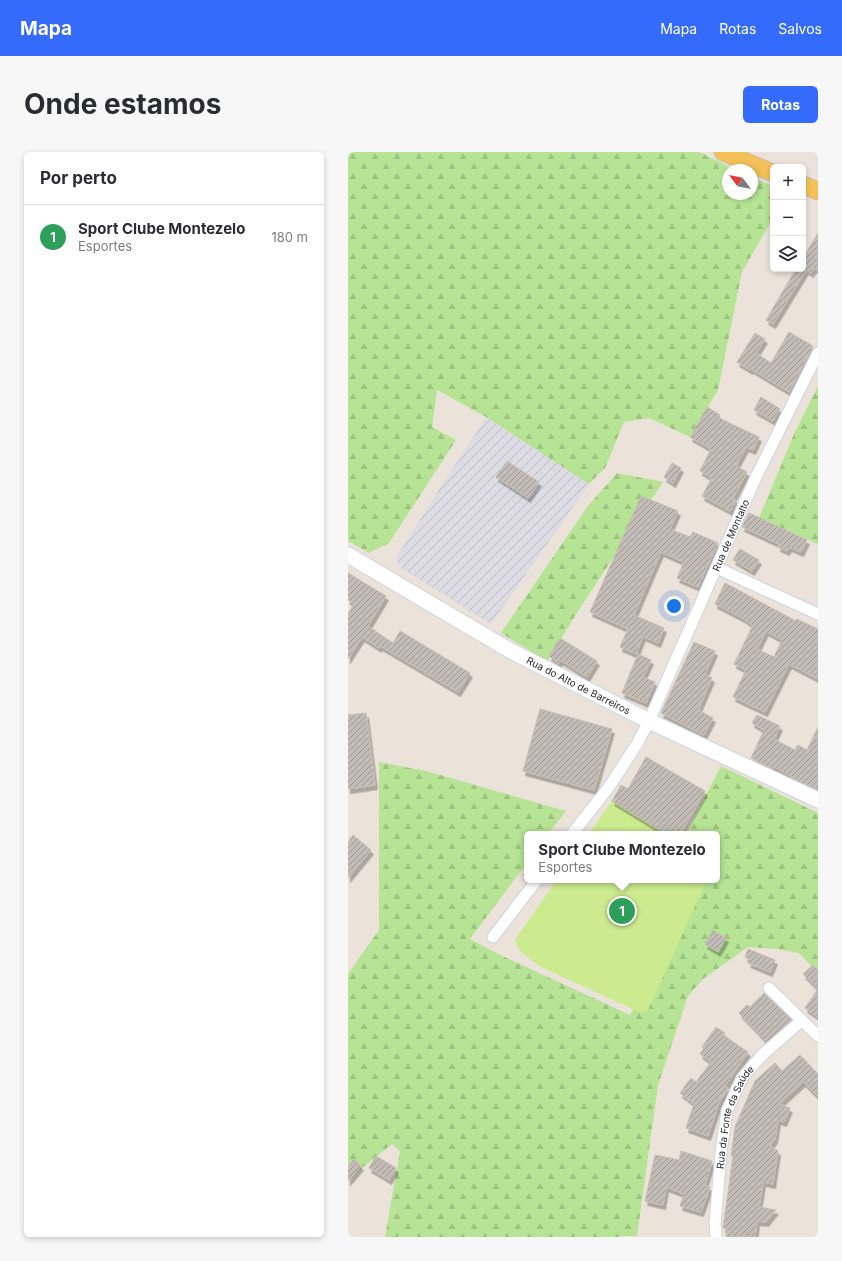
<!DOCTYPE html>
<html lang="pt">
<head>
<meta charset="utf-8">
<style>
	body { margin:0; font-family:Inter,sans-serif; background:#f7f7f7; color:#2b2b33 }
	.controls { position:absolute; right:12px; top:12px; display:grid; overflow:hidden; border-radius:6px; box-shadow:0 2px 6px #0003 }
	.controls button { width:36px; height:36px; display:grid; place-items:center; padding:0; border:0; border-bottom:1px solid #e1e1e2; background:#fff; color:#2b2b33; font:20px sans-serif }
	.compass { position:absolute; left:374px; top:12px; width:36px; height:36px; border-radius:50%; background:#fff; box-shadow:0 2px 6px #0003; rotate:302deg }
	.you { position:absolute; left:326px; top:454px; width:14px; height:14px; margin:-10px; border:3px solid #fff; border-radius:50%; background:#1a73e8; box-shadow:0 0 0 6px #1a73e833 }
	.badge { display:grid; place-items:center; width:26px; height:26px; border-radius:50%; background:#346bfd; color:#fff; font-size:13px; font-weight:700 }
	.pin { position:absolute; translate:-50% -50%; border:2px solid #fff; box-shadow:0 1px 4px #0006 }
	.popup { position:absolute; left:176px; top:679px; width:196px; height:52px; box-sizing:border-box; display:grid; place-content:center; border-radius:6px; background:#fff; filter:drop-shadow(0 1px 3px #0005); font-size:13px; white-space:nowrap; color:#7c7c81 }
	.popup b { font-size:15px; color:#2b2b33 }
	.popup::after { content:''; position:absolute; left:50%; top:100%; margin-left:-8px; border:8px solid transparent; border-top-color:#fff }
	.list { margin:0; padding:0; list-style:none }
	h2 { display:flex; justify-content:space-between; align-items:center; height:52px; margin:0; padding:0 16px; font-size:17px }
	h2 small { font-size:13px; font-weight:400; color:#7c7c81 }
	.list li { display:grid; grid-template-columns:26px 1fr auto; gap:12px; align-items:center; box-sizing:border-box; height:64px; padding:0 16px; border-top:1px solid #e1e1e2 }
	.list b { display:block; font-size:15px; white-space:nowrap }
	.list p { margin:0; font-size:13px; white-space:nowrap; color:#7c7c81 }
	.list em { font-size:13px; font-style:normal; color:#7c7c81 }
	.icon { flex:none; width:22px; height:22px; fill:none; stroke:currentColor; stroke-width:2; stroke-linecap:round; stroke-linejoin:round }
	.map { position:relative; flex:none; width:470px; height:1085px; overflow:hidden; border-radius:6px }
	header { display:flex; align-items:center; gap:24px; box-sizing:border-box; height:56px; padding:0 20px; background:#346bfd; color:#fff }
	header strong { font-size:19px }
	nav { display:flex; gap:22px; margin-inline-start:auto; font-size:14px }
	.intro { display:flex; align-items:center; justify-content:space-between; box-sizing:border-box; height:96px; padding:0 24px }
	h1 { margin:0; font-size:28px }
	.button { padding:10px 18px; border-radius:6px; background:#346bfd; color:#fff; font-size:14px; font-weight:700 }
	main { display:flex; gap:24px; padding:0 24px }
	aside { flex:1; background:#fff; border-radius:6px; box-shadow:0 2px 6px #0003 }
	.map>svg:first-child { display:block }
	.industrial { fill:url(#industrial-furrows) }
	.forest { fill:url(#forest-firs) }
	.pitch { fill:#cceb8f }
	.building { fill:url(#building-hatch); stroke:#c6beb3; fill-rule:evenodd; filter:url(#shadow) }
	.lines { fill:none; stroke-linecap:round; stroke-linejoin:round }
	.street-casing { stroke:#cfd4e2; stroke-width:13 }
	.secondary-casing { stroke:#cfd4e2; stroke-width:17 }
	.primary-casing { stroke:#c3c3c3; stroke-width:19 }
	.street { stroke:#fff; stroke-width:11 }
	.secondary { stroke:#fff; stroke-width:15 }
	.primary { stroke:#f3c157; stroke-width:17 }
	.labels { text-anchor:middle; stroke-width:3; stroke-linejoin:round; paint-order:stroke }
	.street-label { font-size:10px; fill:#282828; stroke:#fff }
</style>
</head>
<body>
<header>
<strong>Mapa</strong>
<nav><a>Mapa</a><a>Rotas</a><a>Salvos</a></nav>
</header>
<div class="intro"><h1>Onde estamos</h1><a class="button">Rotas</a></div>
<main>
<aside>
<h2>Por perto<small></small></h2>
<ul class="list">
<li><span class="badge" style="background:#2e9e5b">1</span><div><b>Sport Clube Montezelo</b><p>Esportes</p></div><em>180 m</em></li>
</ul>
</aside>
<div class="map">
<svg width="470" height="1085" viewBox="0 0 470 1085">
	<defs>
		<pattern id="industrial-furrows" width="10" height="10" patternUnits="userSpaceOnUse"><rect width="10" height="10" fill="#dcdbe3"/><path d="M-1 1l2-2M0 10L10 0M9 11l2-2" fill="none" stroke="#bdbcc3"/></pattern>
		<pattern id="forest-firs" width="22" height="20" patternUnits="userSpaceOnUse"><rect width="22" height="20" fill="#b6e494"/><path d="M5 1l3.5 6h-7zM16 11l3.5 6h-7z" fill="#9cc480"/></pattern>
		<pattern id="building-hatch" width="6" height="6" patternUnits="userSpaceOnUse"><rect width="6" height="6" fill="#c3bcb6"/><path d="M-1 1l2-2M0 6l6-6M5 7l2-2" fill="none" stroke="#9e9994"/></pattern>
		<filter id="shadow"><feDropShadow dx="2.5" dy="4.5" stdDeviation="0" flood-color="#0004"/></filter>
	</defs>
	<rect width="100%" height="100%" fill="#ebe2d9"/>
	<path class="industrial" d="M 138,265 L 241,332 L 143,472 L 51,415 L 48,405 Z"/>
	<path class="forest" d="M 0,0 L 351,0 L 388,18 L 380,18 L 380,42 L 404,42 L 404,25 L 425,34 L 425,66 L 394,120 L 370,238 L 342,285 L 301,266 L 276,270 L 257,316 L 241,332 L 138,265 L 89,238 L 84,275 L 108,288 L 41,391 L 21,401 L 0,389 Z
		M 470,234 L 470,392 L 411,366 L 446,282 Z
		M 269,321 L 315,330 L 232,456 L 199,509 L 153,481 L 240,354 Z
		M 31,610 L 78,619 L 218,659 L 200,682 L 179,682 L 179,711 L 122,787 L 148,801 L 282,863 L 290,850 L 354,728 L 369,728 L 369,682 L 338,682 L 373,614 L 470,661 L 470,821 L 451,801 L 429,797 L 400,795 L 355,827 L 340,844 L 310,933 L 289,1084 L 273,1084 L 271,1085 L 37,1085 L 52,999 L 44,992 L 0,1027 L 0,822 L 31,778 Z"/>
	<path class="pitch" d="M 264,649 L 319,682 L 241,682 Z
		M 209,728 L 359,728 L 300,858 L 293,861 L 191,814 L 170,797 L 167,788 Z"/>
	<path class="building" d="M 470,81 L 470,119 L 466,116 L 463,121 L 458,118 L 425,172 L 418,168 L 448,117 L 456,117 L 455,106 Z
		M 441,180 L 465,194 L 441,240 L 403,217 L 402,218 L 389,210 L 407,181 L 417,187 L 408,201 L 423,211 Z
		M 413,245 L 432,257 L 425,269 L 406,258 Z
		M 359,255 L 372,263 L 371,266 L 411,285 L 405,298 L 398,295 L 388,314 L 399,320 L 385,346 L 388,348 L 382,359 L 354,344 L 364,326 L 352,319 L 363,297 L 342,285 Z
		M 159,309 L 191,330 L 180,346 L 148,325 Z
		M 324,311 L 333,316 L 325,331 L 316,325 Z
		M 293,344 L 330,359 L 322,377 L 342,385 L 345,380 L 370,391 L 350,435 L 329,426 L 336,410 L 313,400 L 286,463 L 316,476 L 310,491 L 295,484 L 288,502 L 272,495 L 280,477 L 242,460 Z
		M 401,361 L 459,388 L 453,400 L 441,395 L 439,399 L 430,395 L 431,392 L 394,375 Z
		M 392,397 L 411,408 L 404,419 L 385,408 Z
		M 0,421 L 38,444 L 20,474 L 45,491 L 52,479 L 122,521 L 110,540 L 32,494 L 31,496 L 14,485 L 0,507 L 0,462 L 6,452 L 0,448 Z
		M 377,431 L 448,469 L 449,467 L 470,477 L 470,527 L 441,512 L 417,560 L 385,545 L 398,518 L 386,512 L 405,473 L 398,469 L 398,468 L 367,452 ZM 418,479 L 434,488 L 426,505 L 409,497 Z
		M 212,486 L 249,509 L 239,525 L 212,508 L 211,511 L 201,504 Z
		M 346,490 L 367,499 L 357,522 L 364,526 L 351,556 L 351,558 L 365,566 L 356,583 L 313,561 Z
		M 290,502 L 303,508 L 295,525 L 307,530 L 298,551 L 274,541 Z
		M 192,557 L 264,577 L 246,638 L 175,619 Z
		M 18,561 L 27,633 L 0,637 L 0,563 Z
		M 409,563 L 432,574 L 426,587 L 447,598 L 450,593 L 459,598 L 470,575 L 470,637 L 456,632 L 427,615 L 425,617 L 403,606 L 416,578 L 404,571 Z
		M 298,605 L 357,639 L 332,682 L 318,682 L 264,649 L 273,633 L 280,637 Z
		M 5,683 L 23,698 L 0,726 L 0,690 Z
		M 365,778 L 378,786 L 370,800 L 357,792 Z
		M 400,797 L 427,808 L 422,820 L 400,811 L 402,808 L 397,805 Z
		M 465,813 L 470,818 L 470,865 L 457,856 L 470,837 L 455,822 Z
		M 416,841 L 444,868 L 419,890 L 391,861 L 399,853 L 402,855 Z
		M 368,875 L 377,881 L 375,883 L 400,900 L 377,934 L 381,937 L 372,948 L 360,984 L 338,976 L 346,952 L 332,941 L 343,926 L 348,930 L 363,910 L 352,902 L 356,896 L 354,895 Z
		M 452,903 L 470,922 L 470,945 L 455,930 L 431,952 L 442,956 L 436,970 L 430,968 L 427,987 L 422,994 L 430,999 L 425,1032 L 415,1030 L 411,1055 L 428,1058 L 418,1070 L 409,1069 L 407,1085 L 378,1085 L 379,1077 L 375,1076 L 385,1004 L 383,1004 L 387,975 L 407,929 L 427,911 L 434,919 Z
		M 333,999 L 364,1009 L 357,1033 L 362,1035 L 353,1060 L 332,1054 L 336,1042 L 318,1035 L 315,1053 L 297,1049 L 307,1003 L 331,1008 Z
		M 28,1004 L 48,1016 L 41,1028 L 21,1016 Z
		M 6,1007 L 13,1014 L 0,1029 L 0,1014 Z"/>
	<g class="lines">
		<defs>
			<g id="street">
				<path d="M 369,416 L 470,462"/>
				<path id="s1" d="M 224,682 L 261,635 L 289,592 L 301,569 L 408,325 L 470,201"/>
				<path d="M 145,785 L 189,728"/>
				<path d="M 421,836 L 470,884"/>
				<path id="s2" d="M 368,1085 L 367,1071 L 373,1001 L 379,959 L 394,926 L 413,904 L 454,868"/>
			</g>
			<g id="secondary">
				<path id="s3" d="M 0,403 L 163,499 L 301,569 L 470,648"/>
			</g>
			<path id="primary" d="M 375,0 L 425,21
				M 455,33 L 470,39"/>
		</defs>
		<use href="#street" class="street-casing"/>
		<use href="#secondary" class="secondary-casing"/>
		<use href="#primary" class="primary-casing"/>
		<use href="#street" class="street"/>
		<use href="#secondary" class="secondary"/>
		<use href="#primary" class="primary"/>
	</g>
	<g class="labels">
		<g class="street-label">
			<text dy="4" stroke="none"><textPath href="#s1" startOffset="340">Rua de Montalto</textPath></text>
			<text dy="4" stroke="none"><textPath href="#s3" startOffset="265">Rua do Alto de Barreiros</textPath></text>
			<text dy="4" stroke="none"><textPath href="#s2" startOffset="123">Rua da Fonte da Saúde</textPath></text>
		</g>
	</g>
</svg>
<div class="controls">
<button>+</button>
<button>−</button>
<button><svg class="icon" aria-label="layers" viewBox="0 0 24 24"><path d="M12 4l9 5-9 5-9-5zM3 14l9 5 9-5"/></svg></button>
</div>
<svg class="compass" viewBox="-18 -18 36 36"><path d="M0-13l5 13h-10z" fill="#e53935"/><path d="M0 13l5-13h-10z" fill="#7c7c81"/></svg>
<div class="you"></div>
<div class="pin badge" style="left:274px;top:759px;background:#2e9e5b">1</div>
<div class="popup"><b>Sport Clube Montezelo</b>Esportes</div>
</div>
</main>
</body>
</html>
